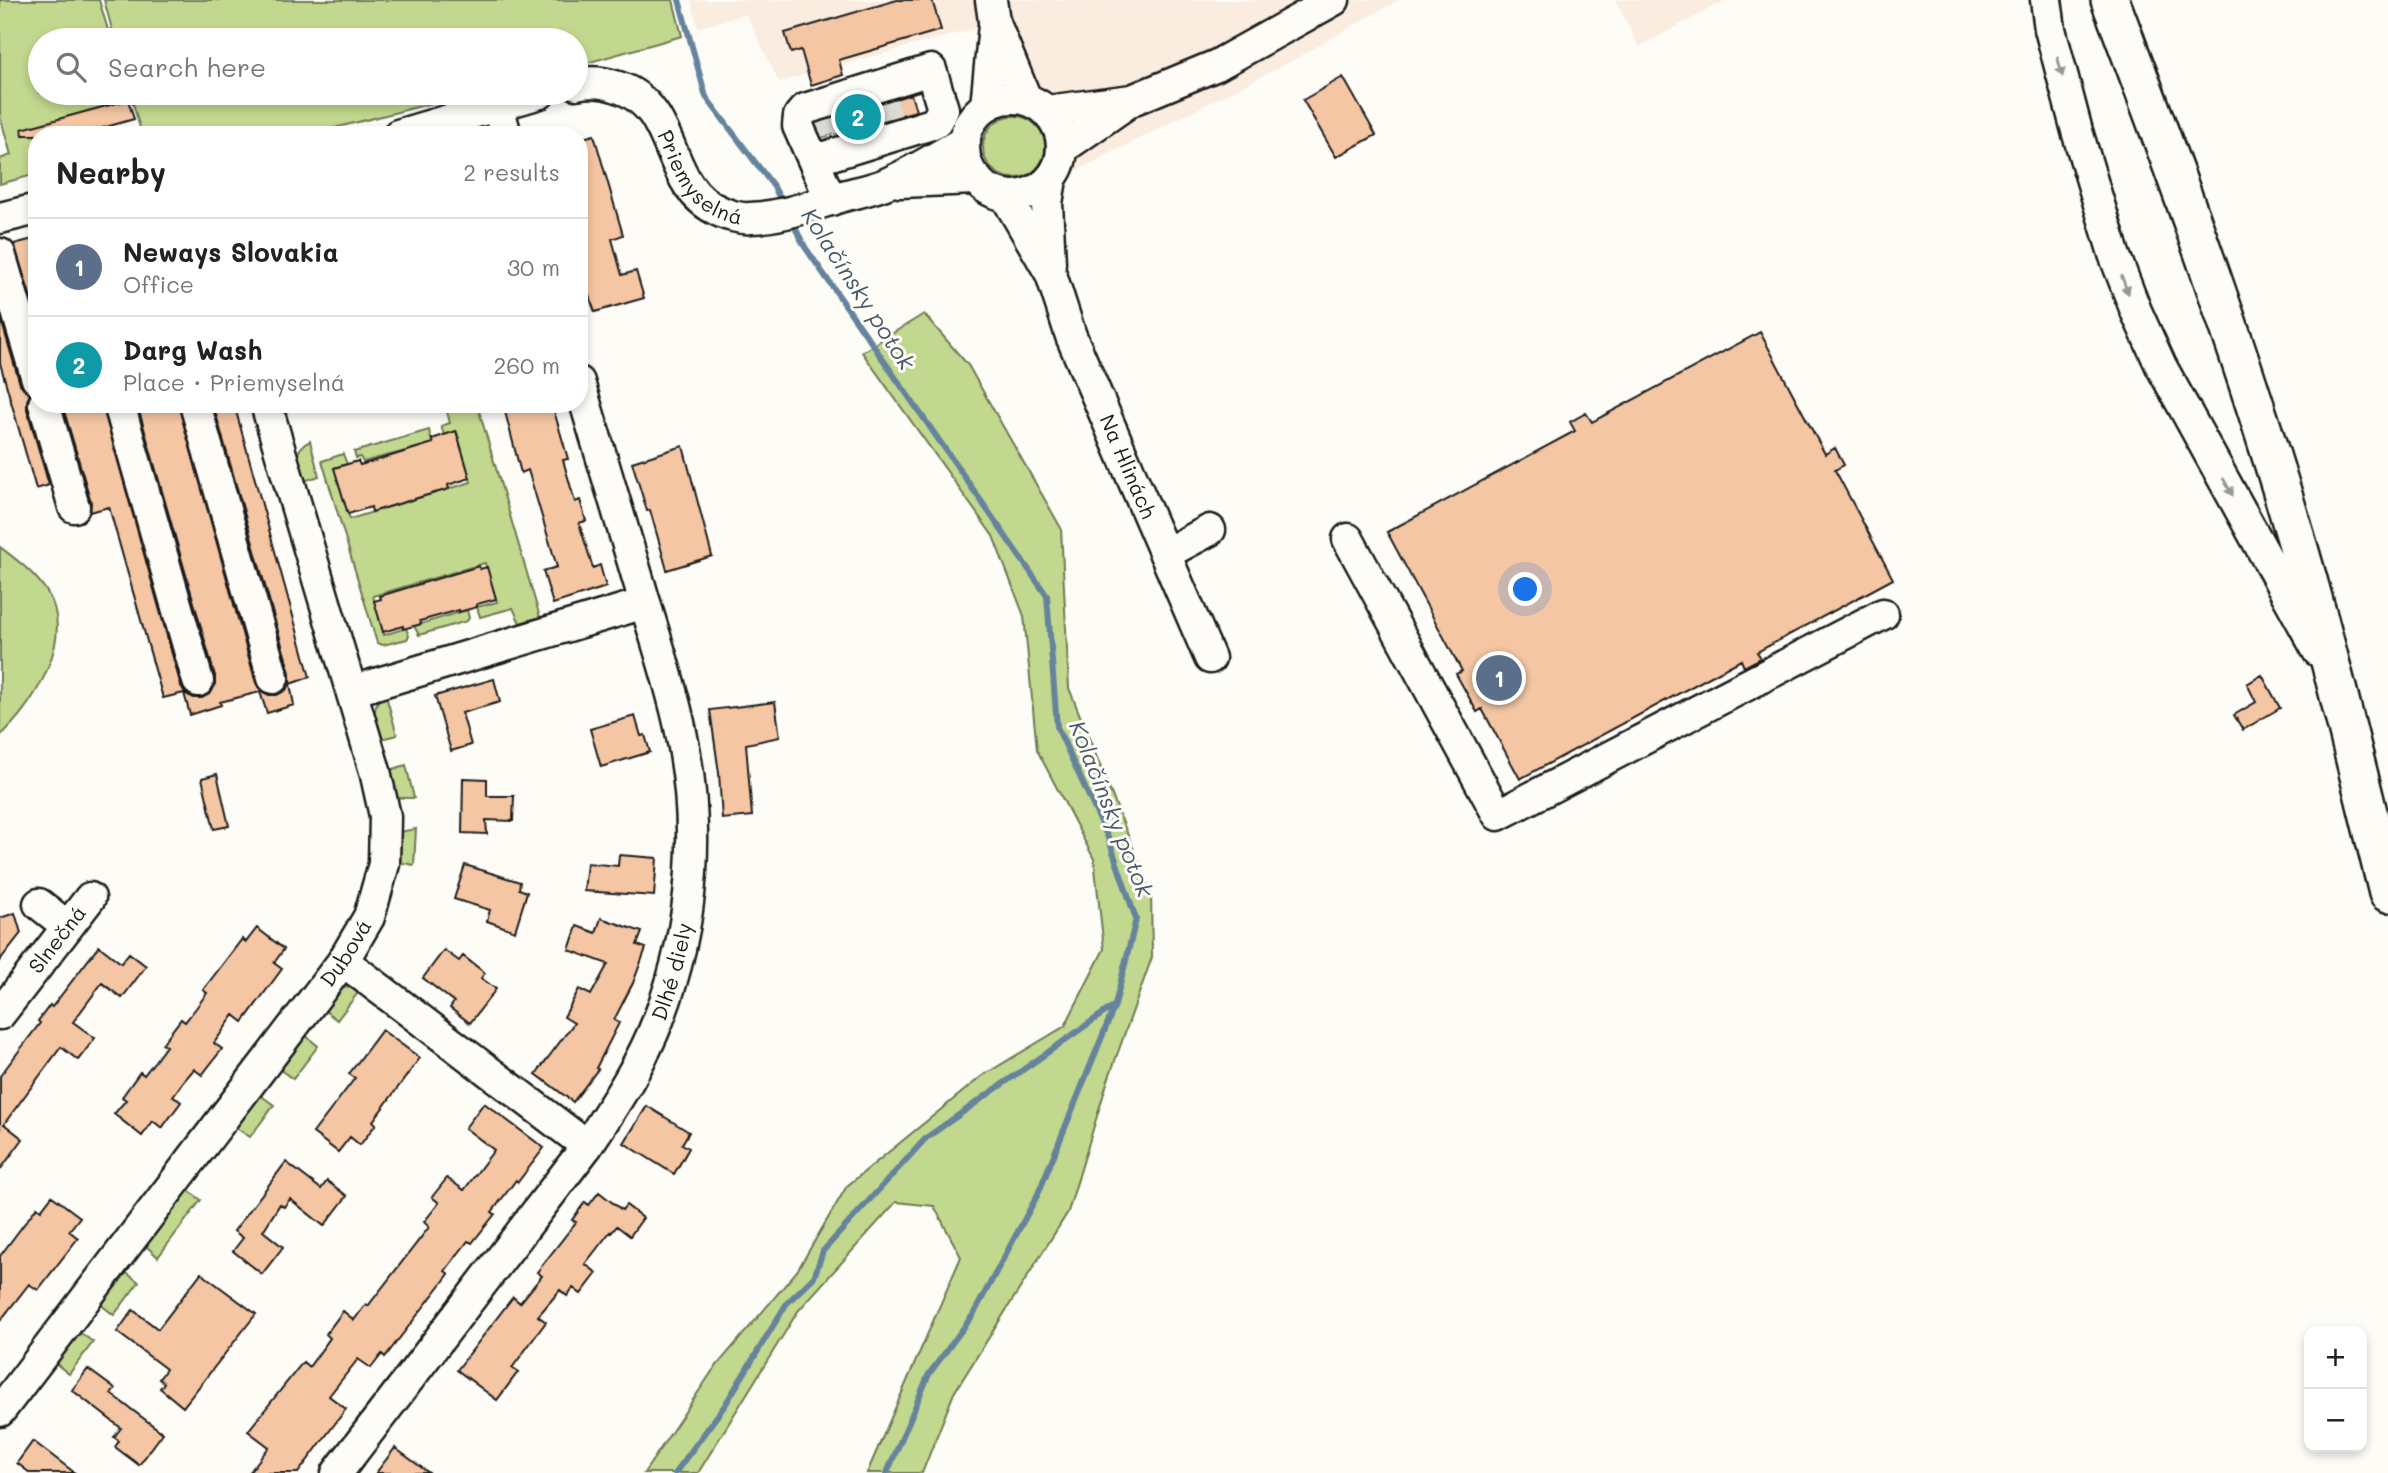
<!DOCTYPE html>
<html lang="en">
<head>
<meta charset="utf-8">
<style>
	body { margin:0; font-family:Mali,sans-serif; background:#f6f6f6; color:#222 }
	.controls { position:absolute; right:21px; bottom:21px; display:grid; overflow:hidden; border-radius:14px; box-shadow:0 4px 10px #0003 }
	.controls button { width:63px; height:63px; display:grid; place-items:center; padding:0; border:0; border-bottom:2px solid #e0e0e0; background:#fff; color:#222; font:35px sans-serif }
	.you { position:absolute; left:1526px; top:590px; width:24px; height:24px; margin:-18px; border:5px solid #fff; border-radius:50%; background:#1a73e8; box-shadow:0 0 0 10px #1a73e833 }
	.badge { display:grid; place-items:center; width:46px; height:46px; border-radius:50%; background:#0b8043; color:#fff; font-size:23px; font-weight:700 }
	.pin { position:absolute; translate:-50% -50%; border:4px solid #fff; box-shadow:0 2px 7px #0006 }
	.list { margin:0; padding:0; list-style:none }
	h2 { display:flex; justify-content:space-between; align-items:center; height:91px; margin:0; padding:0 28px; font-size:30px }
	h2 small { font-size:23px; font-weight:400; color:#767676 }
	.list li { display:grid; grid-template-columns:46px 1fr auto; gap:21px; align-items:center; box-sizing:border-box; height:98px; padding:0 28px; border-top:2px solid #e0e0e0 }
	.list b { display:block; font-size:26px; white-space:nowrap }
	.list p { margin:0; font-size:23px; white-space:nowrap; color:#767676 }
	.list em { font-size:23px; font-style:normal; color:#767676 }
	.icon { flex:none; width:38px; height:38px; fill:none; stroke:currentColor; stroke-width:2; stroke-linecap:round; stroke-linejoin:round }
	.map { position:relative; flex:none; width:2388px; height:1473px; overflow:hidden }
	.search { position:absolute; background:#fff; box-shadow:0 4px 10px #0003; left:28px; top:28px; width:560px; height:77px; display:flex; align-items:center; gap:18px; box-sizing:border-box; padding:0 24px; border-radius:38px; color:#767676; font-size:26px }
	.panel { position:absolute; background:#fff; box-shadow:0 4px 10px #0003; left:28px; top:126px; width:560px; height:287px; border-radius:28px }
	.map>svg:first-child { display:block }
	.built { fill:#faecde }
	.green { fill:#c1d88e; stroke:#6e7a55; stroke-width:2 }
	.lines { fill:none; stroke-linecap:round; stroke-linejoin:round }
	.stream { stroke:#66839d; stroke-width:6 }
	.building { fill:#f4c6a3; stroke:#1c1c1c; stroke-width:2 }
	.minor-tunnel { stroke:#dbdad6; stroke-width:30; stroke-dasharray:30 15; stroke-linecap:butt }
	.minor-casing { stroke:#1c1c1c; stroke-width:35 }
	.major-casing { stroke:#1c1c1c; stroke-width:42 }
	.minor { stroke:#fdfcf7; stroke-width:30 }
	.major { stroke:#fdfcf7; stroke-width:37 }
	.oneway { fill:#989794 }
	.labels { text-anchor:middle; stroke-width:6; stroke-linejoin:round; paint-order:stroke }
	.street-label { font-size:21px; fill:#1c1c1c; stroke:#fdfcf7 }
	.water-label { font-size:23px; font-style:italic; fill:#475867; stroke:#fdfcf7 }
</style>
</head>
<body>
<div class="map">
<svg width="2388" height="1473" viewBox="0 0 2388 1473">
	<rect width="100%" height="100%" fill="#fdfcf7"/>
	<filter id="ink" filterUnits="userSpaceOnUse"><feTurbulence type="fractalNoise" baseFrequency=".0143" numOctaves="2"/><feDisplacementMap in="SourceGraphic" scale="14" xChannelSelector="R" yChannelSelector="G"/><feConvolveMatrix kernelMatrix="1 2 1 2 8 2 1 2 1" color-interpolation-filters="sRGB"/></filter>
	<g filter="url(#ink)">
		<path class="built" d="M 691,0 L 1398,0 L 1297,58 L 1068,175 L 998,22 L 779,82 L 746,14 L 698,28 Z
			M 1615,0 L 1726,0 L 1639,47 Z"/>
		<path class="green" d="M 0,0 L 99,0 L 111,40 L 40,40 L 40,93 L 126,93 L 128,100 L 36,126 L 37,174 L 0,184 L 0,159 L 11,155 L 0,116 Z
			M 104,0 L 673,0 L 682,36 L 576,66 L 576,40 L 115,40 Z
			M 130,93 L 472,93 L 307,135 L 142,135 Z
			M983 147a31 31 0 1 1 62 0a31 31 0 1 1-62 0Z
			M 924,314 L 968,365 L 1061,528 L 1069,688 L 1151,893 L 1152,957 L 1107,1083 L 1068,1212 L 954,1393 L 922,1473 L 867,1473 L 961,1257 L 934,1206 L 896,1202 L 798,1311 L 698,1473 L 644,1473 L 713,1370 L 797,1271 L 847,1186 L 982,1076 L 1065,1026 L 1104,949 L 1094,859 L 1037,750 L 1024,616 L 993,536 L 862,352 Z
			M 445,404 L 477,404 L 540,617 L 520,623 L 513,608 L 480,617 L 477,607 L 497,602 L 485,563 L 373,596 L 384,635 L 406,628 L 409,636 L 407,639 L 383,645 L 377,643 L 322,461 L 343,454 L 347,464 L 334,468 L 350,519 L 471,482 L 457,432 L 444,435 L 441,426 L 450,423 Z
			M 429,430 L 432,444 L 363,462 L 360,457 L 356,458 L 354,452 Z
			M 310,441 L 319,476 L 304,481 C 298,465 291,450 310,441 Z
			M 0,547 C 17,560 35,573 47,592 C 76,637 34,706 0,736 Z
			M 467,610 L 469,618 L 467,621 L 419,635 L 414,626 Z
			M 385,692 L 397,735 L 381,739 C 375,720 369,708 385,692 Z
			M 406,765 L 414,798 L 395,798 L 390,770 Z
			M 416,829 L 414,865 L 398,862 L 399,832 Z
			M 347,987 L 360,990 L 337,1020 L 324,1010 L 339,990 Z
			M 305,1035 L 318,1046 L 293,1079 L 279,1069 Z
			M 260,1095 L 274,1105 L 250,1137 L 236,1128 L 235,1123 L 255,1096 Z
			M 188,1190 L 201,1200 L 158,1257 L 145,1245 L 183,1191 Z
			M 125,1272 L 139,1282 L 114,1315 L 100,1304 L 101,1300 Z
			M 78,1331 L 93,1342 L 69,1374 L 55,1363 Z"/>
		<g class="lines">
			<path class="stream" d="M 679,0 L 706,97 L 774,187 L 783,204
				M 791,220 L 805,247 L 1047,596 L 1057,727 L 1109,840 L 1136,919 L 1115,1005 L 1038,1194 L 973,1315 L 929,1374 L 887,1473
				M 675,1473 L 725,1405 L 787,1303 L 814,1277 L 823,1251 L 926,1138 L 1115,1005"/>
		</g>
		<path class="building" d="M 897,0 L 932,0 L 941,30 L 839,60 L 843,75 L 811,85 L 801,50 L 791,53 L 785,33 Z
			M 1343,77 L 1376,135 L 1336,157 L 1303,100 Z
			M 911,94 L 916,111 L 822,137 L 816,124 Z
			M 128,100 L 134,119 L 78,135 L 23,135 L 22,129 Z
			M 594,135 L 623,235 L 612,239 L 622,275 L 636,271 L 644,298 L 595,312 L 579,268 L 579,139 Z
			M 37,238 L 37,317 L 14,244 Z
			M 0,316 L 20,384 L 30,394 L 27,401 L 27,409 L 49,485 L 36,489 L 0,363 Z
			M 1760,332 L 1825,454 L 1835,448 L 1844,465 L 1835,470 L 1893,579 L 1757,652 L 1761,658 L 1744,667 L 1741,660 L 1520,779 L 1482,709 L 1477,712 L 1466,692 L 1456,674 L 1462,671 L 1387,532 L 1575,431 L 1570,422 L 1586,413 L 1592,422 Z
			M 62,404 L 102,404 L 181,686 L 186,694 L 194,698 L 202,698 L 211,693 L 215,685 L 215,676 L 137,404 L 178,404 L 256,683 L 261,691 L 269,695 L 277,695 L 286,690 L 290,682 L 290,673 L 213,404 L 234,404 L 310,677 L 290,684 L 294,705 L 267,713 L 260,692 L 220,702 L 221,705 L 190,715 L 184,693 L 163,698 L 109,507 L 90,512 L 91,502 Z
			M 503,404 L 552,404 L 568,459 L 563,460 L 575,502 L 580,500 L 586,521 L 579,523 L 593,568 L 600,565 L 606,587 L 553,604 L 543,571 L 557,567 L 528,470 L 521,473 Z
			M 456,431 L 470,478 L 448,485 L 449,489 L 424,496 L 372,512 L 371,507 L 348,514 L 334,468 L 358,461 L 360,465 L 391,456 L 433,443 L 432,439 Z
			M 683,446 L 712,556 L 667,570 L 650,510 L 647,511 L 632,462 Z
			M 479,566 L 480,569 L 487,567 L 496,599 L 477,604 L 477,607 L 459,612 L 459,610 L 420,621 L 421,624 L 403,629 L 403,626 L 383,632 L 374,601 L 381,599 L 380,596 Z
			M 2262,675 L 2280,708 L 2243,730 L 2234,715 L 2256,702 L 2247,684 Z
			M 494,679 L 500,702 L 462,713 L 471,745 L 451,751 L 435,696 Z
			M 775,702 L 780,737 L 746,744 L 752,816 L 722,819 L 719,773 L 710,710 Z
			M 635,716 L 641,736 L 645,735 L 650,752 L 601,767 L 590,729 Z
			M 217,774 L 229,826 L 214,829 L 202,778 Z
			M 463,778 L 487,779 L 487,796 L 514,796 L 513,821 L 486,820 L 487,834 L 462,833 Z
			M 619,855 L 657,858 L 654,896 L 584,891 L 587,863 L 618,866 Z
			M 465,865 L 520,882 L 519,889 L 527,892 L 515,931 L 487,921 L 490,910 L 454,899 Z
			M 15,913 L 21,933 L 0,960 L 0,918 Z
			M 601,918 L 642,932 L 637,945 L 646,948 L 633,983 L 614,1020 L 619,1023 L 596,1068 L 598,1069 L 573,1102 L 536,1074 L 574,1023 L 564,1017 L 579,989 L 591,995 L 608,964 L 569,950 L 577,926 L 596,933 Z
			M 257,928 L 284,949 L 274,963 L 282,969 L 243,1022 L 234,1015 L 214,1043 L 222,1049 L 202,1075 L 194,1069 L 183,1082 L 173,1096 L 181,1102 L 162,1128 L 153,1121 L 142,1136 L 114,1114 L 126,1100 L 122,1097 L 140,1072 L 144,1075 L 155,1061 L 166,1046 L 162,1044 L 181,1019 L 185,1022 L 196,1008 L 207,993 L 203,990 L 242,939 L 246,942 Z
			M 99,946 L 121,963 L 129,953 L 146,966 L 122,998 L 102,983 L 73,1022 L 95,1038 L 78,1060 L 61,1047 L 4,1124 L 23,1139 L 0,1170 L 0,1076 L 40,1023 L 38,1021 L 50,1005 L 52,1007 Z
			M 444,950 L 459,961 L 463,956 L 485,973 L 481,978 L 496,989 L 470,1023 L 450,1008 L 454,1002 L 423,978 Z
			M 382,1030 L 420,1058 L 373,1121 L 376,1124 L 360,1145 L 350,1137 L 338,1152 L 313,1133 L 355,1078 L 349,1074 Z
			M 484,1103 L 544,1148 L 518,1182 L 516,1180 L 492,1212 L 495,1214 L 472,1243 L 468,1241 L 445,1271 L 449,1274 L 385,1357 L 382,1354 L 371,1368 L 358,1359 L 329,1396 L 346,1409 L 298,1473 L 249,1473 L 269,1447 L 248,1431 L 303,1362 L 309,1367 L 330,1338 L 326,1334 L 343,1311 L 354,1320 L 366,1304 L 368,1306 L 429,1227 L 424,1222 L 439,1203 L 432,1197 L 447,1178 L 464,1190 L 494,1150 L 465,1128 Z
			M 647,1106 L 689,1132 L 682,1144 L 689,1148 L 674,1174 L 624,1143 Z
			M 286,1162 L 321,1189 L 327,1181 L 347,1196 L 324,1226 L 290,1199 L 284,1207 L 280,1204 L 263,1231 L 283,1247 L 262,1274 L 233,1251 L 243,1238 L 234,1231 Z
			M 599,1192 L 622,1210 L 626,1205 L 643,1218 L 630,1236 L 617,1226 L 611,1233 L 610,1232 L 585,1264 L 597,1273 L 581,1294 L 573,1288 L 567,1296 L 560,1290 L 538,1316 L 546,1322 L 512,1368 L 518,1372 L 497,1400 L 457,1370 L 513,1297 L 520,1303 L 542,1276 L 537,1272 L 576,1222 L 572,1220 L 585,1202 L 589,1205 Z
			M 52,1196 L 80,1217 L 69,1231 L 78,1238 L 38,1290 L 29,1284 L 0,1321 L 0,1256 L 37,1207 L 41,1210 Z
			M 201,1273 L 256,1314 L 183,1407 L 160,1388 L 164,1383 L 159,1379 L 166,1369 L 117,1332 L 133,1310 L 158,1329 Z
			M 88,1369 L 115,1389 L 111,1394 L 163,1433 L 139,1465 L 115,1447 L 119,1441 L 114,1437 L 121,1428 L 72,1390 Z
			M 33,1441 L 75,1473 L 30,1473 L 17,1463 Z
			M 395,1448 L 429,1473 L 376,1473 Z"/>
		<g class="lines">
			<path class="minor-tunnel" d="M 882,101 L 887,119
				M 858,107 L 864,125
				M 829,115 L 834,134"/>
			<defs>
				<g id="minor">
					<path d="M 991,0 L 994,21 L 1026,99"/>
					<path d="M 2046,0 L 2050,29 L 2077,131 L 2114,254 L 2136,311 L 2161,366 L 2318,651"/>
					<path id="s1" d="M 576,84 C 590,81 604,82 618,87 C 680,108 662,186 719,211 C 727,215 741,219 750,218 C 782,217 813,205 843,196 C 858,192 875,189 890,182 C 915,171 940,155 965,141"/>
					<circle cx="1013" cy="147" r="49"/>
					<path d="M 498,106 L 506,135"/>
					<path d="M 986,106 L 994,25"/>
					<path d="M 1047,111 L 1132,100 L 1217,65 L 1334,0"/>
					<path d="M 398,135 L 540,93"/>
					<path d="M 1063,148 L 1129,102"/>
					<path d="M 815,160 L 935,123 L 943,109 L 931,70 L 805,109 L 799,116 L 798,126 L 831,200"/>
					<path d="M 899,182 L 977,179"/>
					<path id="s2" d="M 1005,195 L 1051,274 L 1071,336 L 1210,658"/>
					<path d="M 0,218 L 37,209"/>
					<path d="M 0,254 L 37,379"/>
					<path d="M 1050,263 L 1047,203 L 1051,179"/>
					<path d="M 44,404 L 74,507"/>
					<path d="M 119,404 L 198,681"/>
					<path d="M 195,404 L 273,678"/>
					<path d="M 1348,539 L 1498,815 L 1883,614"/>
					<path d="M 1165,554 L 1210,530"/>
					<path d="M 352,691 L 645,603"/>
					<path d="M 39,904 L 67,926"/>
					<path d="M 343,961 L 587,1146"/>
					<path id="s3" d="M 0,1014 L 90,898"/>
					<path id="s4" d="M 0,1411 L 343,961 L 369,917 L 384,864 L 385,816 L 375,771 L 266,404"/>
					<path id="s5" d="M 337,1473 L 587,1146 C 614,1105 641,1065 659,1018 C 695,925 701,823 680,727 C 670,680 654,635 641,589 C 620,520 600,451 579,382"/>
				</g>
				<path id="major" d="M 2110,0 C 2177,176 2242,354 2295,535 C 2330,653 2358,773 2388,893"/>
			</defs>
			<use href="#minor" class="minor-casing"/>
			<use href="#major" class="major-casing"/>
			<use href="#minor" class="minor"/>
			<use href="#major" class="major"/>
		</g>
		<defs><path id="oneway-solid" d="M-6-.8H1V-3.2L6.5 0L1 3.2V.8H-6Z" transform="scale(1.75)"/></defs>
		<g class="oneway">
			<use href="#oneway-solid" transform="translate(2060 67) rotate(75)"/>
			<use href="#oneway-solid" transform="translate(2125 285) rotate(69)"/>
			<use href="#oneway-solid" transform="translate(2228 487) rotate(61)"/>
		</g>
	</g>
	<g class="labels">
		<g class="street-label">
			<text dy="7" stroke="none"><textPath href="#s1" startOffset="170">Priemyselná</textPath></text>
			<text dy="7" stroke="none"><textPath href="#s2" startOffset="299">Na Hlinách</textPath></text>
			<text dy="7" stroke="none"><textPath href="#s3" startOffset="94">Slnečná</textPath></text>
			<text dy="7" stroke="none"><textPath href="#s4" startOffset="574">Dubová</textPath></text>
			<text dy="7" stroke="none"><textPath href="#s5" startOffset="607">Dlhé diely</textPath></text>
		</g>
		<g class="water-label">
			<text transform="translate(858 289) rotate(57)" y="8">Kolačínsky potok</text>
			<text transform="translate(1111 809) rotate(68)" y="8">Kolačínsky potok</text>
		</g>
	</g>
</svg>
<div class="controls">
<button>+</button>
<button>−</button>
</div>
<div class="you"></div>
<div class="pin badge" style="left:1499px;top:678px;background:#5c6f8a">1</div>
<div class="pin badge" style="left:858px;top:117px;background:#0f9aa8">2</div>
<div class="search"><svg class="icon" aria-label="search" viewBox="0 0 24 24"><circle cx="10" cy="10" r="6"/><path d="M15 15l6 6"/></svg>Search here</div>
<section class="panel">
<h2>Nearby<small>2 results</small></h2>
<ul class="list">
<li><span class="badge" style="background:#5c6f8a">1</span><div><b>Neways Slovakia</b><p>Office</p></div><em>30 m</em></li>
<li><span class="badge" style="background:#0f9aa8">2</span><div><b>Darg Wash</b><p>Place · Priemyselná</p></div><em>260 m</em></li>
</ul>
</section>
</div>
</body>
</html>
